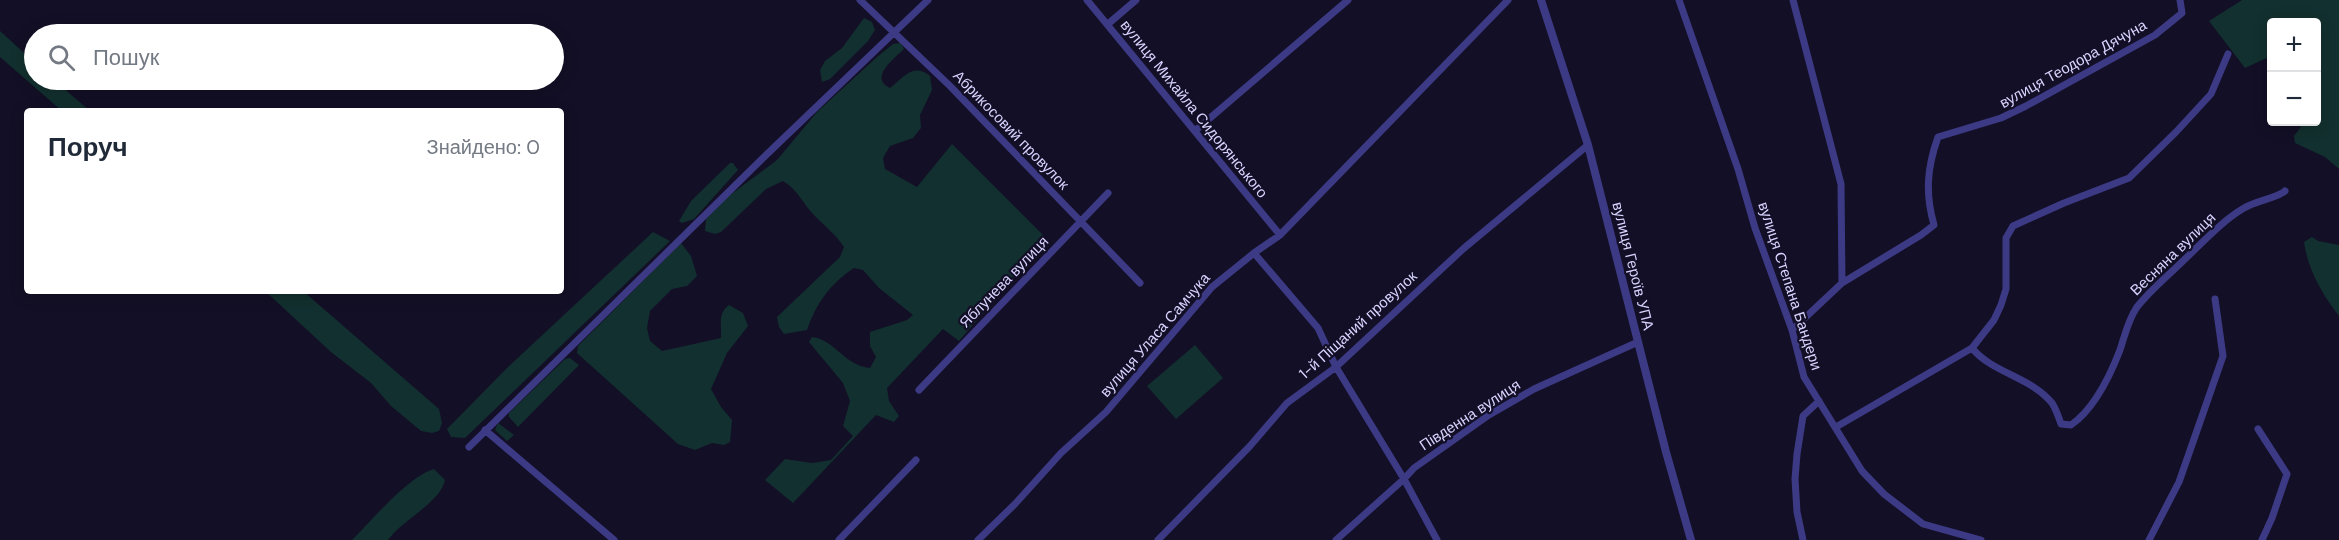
<!DOCTYPE html>
<html lang="uk">
<head>
<meta charset="utf-8">
<style>
	body { margin:0; font-family:"DM Sans",sans-serif; background:#f2f2f3; color:#1f2937 }
	.controls { position:absolute; right:18px; top:18px; display:grid; overflow:hidden; border-radius:6px; box-shadow:0 3px 15px #0003 }
	.controls button { width:54px; height:54px; display:grid; place-items:center; padding:0; border:0; border-bottom:2px solid #e0e1e3; background:#fff; color:#1f2937; font:30px sans-serif }
	.list { margin:0; padding:0; list-style:none }
	h2 { display:flex; justify-content:space-between; align-items:center; height:78px; margin:0; padding:0 24px; font-size:26px }
	h2 small { font-size:20px; font-weight:400; color:#747a83 }
	.icon { flex:none; width:33px; height:33px; fill:none; stroke:currentColor; stroke-width:2; stroke-linecap:round; stroke-linejoin:round }
	.map { position:relative; flex:none; width:2339px; height:540px; overflow:hidden }
	.search { position:absolute; background:#fff; box-shadow:0 3px 15px #0003; left:24px; top:24px; width:540px; height:66px; display:flex; align-items:center; gap:15px; box-sizing:border-box; padding:0 21px; border-radius:33px; color:#747a83; font-size:22px }
	.panel { position:absolute; background:#fff; box-shadow:0 3px 15px #0003; left:24px; top:108px; width:540px; height:186px; border-radius:6px }
	.map>svg:first-child { display:block }
	.green { fill:#12302f }
	.lines { fill:none; stroke-linecap:round; stroke-linejoin:round }
	.minor { stroke:#3d3a85; stroke-width:7 }
	.tertiary { stroke:#3d3a85; stroke-width:8 }
	.labels { text-anchor:middle; stroke-width:4.5; stroke-linejoin:round; paint-order:stroke }
	.street-label { font-size:15px; fill:#d9d4ff; stroke:#130f26 }
</style>
</head>
<body>
<div class="map">
<svg width="2339" height="540" viewBox="0 0 2339 540">
	<rect width="100%" height="100%" fill="#130f26"/>
	<path class="green" d="M 2242,0 L 2339,0 L 2339,169 L 2325,157 L 2295,143 L 2294,136 L 2303,124 L 2302,122 L 2316,122 L 2316,22 L 2272,22 L 2271,56 L 2245,68 L 2209,21 Z
		M 864,18 L 872,22 L 875,30 L 868,41 L 830,79 L 822,82 L 820,70 L 825,61 L 842,48 Z
		M 0,31 L 34,62 L 34,80 L 54,80 L 90,111 L 62,111 L 0,57 Z
		M 901,43 L 904,49 C 895,58 868,78 890,88 C 903,78 913,62 930,76 L 932,90 L 920,115 L 921,128 L 913,138 L 890,146 L 883,158 L 885,169 L 917,187 L 952,144 L 1044,236 L 1035,253 L 959,341 L 943,329 L 887,388 L 889,401 L 899,416 L 894,422 L 876,415 L 793,503 L 765,480 L 785,459 L 812,463 L 831,460 L 853,436 L 843,426 L 850,401 L 843,383 L 809,342 L 812,337 C 836,340 843,365 870,368 L 876,357 L 870,346 L 870,332 L 907,320 L 913,315 L 879,288 L 863,270 L 854,268 C 831,283 816,303 807,330 L 784,334 L 779,327 L 777,317 L 840,257 L 844,247 C 835,234 825,226 815,216 C 802,203 799,191 783,181 L 766,189 L 721,232 L 715,234 L 705,231 L 706,219 L 726,198 L 777,160 L 817,112 L 877,57 L 893,44 Z
		M 730,163 L 733,163 L 738,170 L 694,219 L 682,223 L 679,221 L 691,201 Z
		M 653,232 L 670,241 L 465,438 L 451,437 L 447,429 L 507,368 Z
		M 2312,237 L 2318,241 L 2339,245 L 2339,316 C 2322,294 2308,270 2304,242 Z
		M 681,243 L 691,256 L 697,276 L 687,286 L 672,289 L 650,311 L 647,328 L 650,341 L 662,351 L 721,338 C 722,325 717,314 729,305 L 743,313 L 748,326 L 727,353 L 711,389 L 721,407 L 732,420 L 730,442 L 724,445 L 712,443 L 695,450 L 678,444 L 577,353 L 578,346 Z
		M 265,291 L 303,291 L 439,409 L 442,423 L 439,431 L 432,433 L 421,431 L 391,406 L 371,383 L 331,352 Z
		M 1195,345 L 1223,378 L 1176,419 L 1147,386 Z
		M 570,358 L 579,365 L 518,427 L 509,417 L 509,413 L 565,359 Z
		M 498,423 L 514,435 L 507,441 L 495,430 Z
		M 434,469 L 445,480 C 440,503 402,520 388,540 L 352,540 C 371,521 409,476 434,469 Z"/>
	<g class="lines">
		<path class="minor" d="M 860,0 L 950,86 L 1140,283
			M 1087,0 L 1280,235
			M 1679,0 L 1738,169 L 1755,228 L 1792,330 L 1804,377 L 1862,471 L 1884,494 L 1923,524 L 1981,540
			M 1793,0 L 1841,184 L 1842,283
			M 1108,24 L 1136,0
			M 1196,130 L 1348,0
			M 1254,253 L 1318,328 L 1336,367 L 1404,479 L 1437,540
			M 1792,330 L 1842,283 L 1921,235 L 1934,225 C 1925,193 1927,168 1938,137 L 2001,118 L 2026,106 L 2155,35 L 2182,13 L 2180,0
			M 1972,348 C 1992,373 2031,377 2052,403 C 2056,409 2059,418 2061,424 L 2071,425 C 2094,409 2110,376 2120,350 C 2125,335 2128,320 2137,307 C 2151,289 2169,275 2185,259 C 2204,241 2222,221 2244,208 C 2255,201 2280,197 2285,191
			M 919,390 L 1108,193
			M 1836,427 L 1972,348 L 1994,320 L 2001,305 L 2006,289 L 2006,238 L 2013,226 L 2064,203 L 2129,178 L 2176,132 L 2211,94 L 2228,54
			M 2258,429 L 2287,474 L 2272,518 L 2262,540
			M 485,430 L 614,540
			M 469,447 L 763,158 L 928,0
			M 839,540 L 916,460
			M 978,540 L 1015,504 L 1061,453 L 1106,412 L 1212,287 L 1254,253 L 1280,235 L 1508,0
			M 1158,540 L 1250,446 L 1287,403 L 1336,367 L 1463,249 L 1588,145
			M 1336,540 L 1404,479 L 1414,468 L 1489,415 L 1534,389 L 1638,342
			M 1803,540 L 1797,512 L 1795,479 L 1797,454 L 1803,416 L 1819,401
			M 2149,540 L 2179,482 L 2223,356 L 2215,299"/>
		<path class="tertiary" d="M 1541,0 L 1588,145 L 1666,452 L 1691,540"/>
	</g>
	<g class="labels">
		<g class="street-label">
			<text transform="translate(2073 64) rotate(-29)" y="5">вулиця Теодора Дячуна</text>
			<text transform="translate(1194 109) rotate(51)" y="5">вулиця Михайла Сидорянського</text>
			<text transform="translate(1011 130) rotate(46)" y="5">Абрикосовий провулок</text>
			<text transform="translate(2173 254) rotate(-44)" y="5">Весняна вулиця</text>
			<text transform="translate(1633 266) rotate(76)" y="5">вулиця Героїв УПА</text>
			<text transform="translate(1004 282) rotate(-46)" y="5">Яблунева вулиця</text>
			<text transform="translate(1790 286) rotate(72)" y="5">вулиця Степана Бандери</text>
			<text transform="translate(1358 325) rotate(-42)" y="5">1-й Піщаний провулок</text>
			<text transform="translate(1155 335) rotate(-49)" y="5">вулиця Уласа Самчука</text>
			<text transform="translate(1470 415) rotate(-33)" y="5">Південна вулиця</text>
		</g>
	</g>
</svg>
<div class="controls">
<button>+</button>
<button>−</button>
</div>
<div class="search"><svg class="icon" aria-label="search" viewBox="0 0 24 24"><circle cx="10" cy="10" r="6"/><path d="M15 15l6 6"/></svg>Пошук</div>
<section class="panel">
<h2>Поруч<small>Знайдено: 0</small></h2>
<ul class="list">
</ul>
</section>
</div>
</body>
</html>
